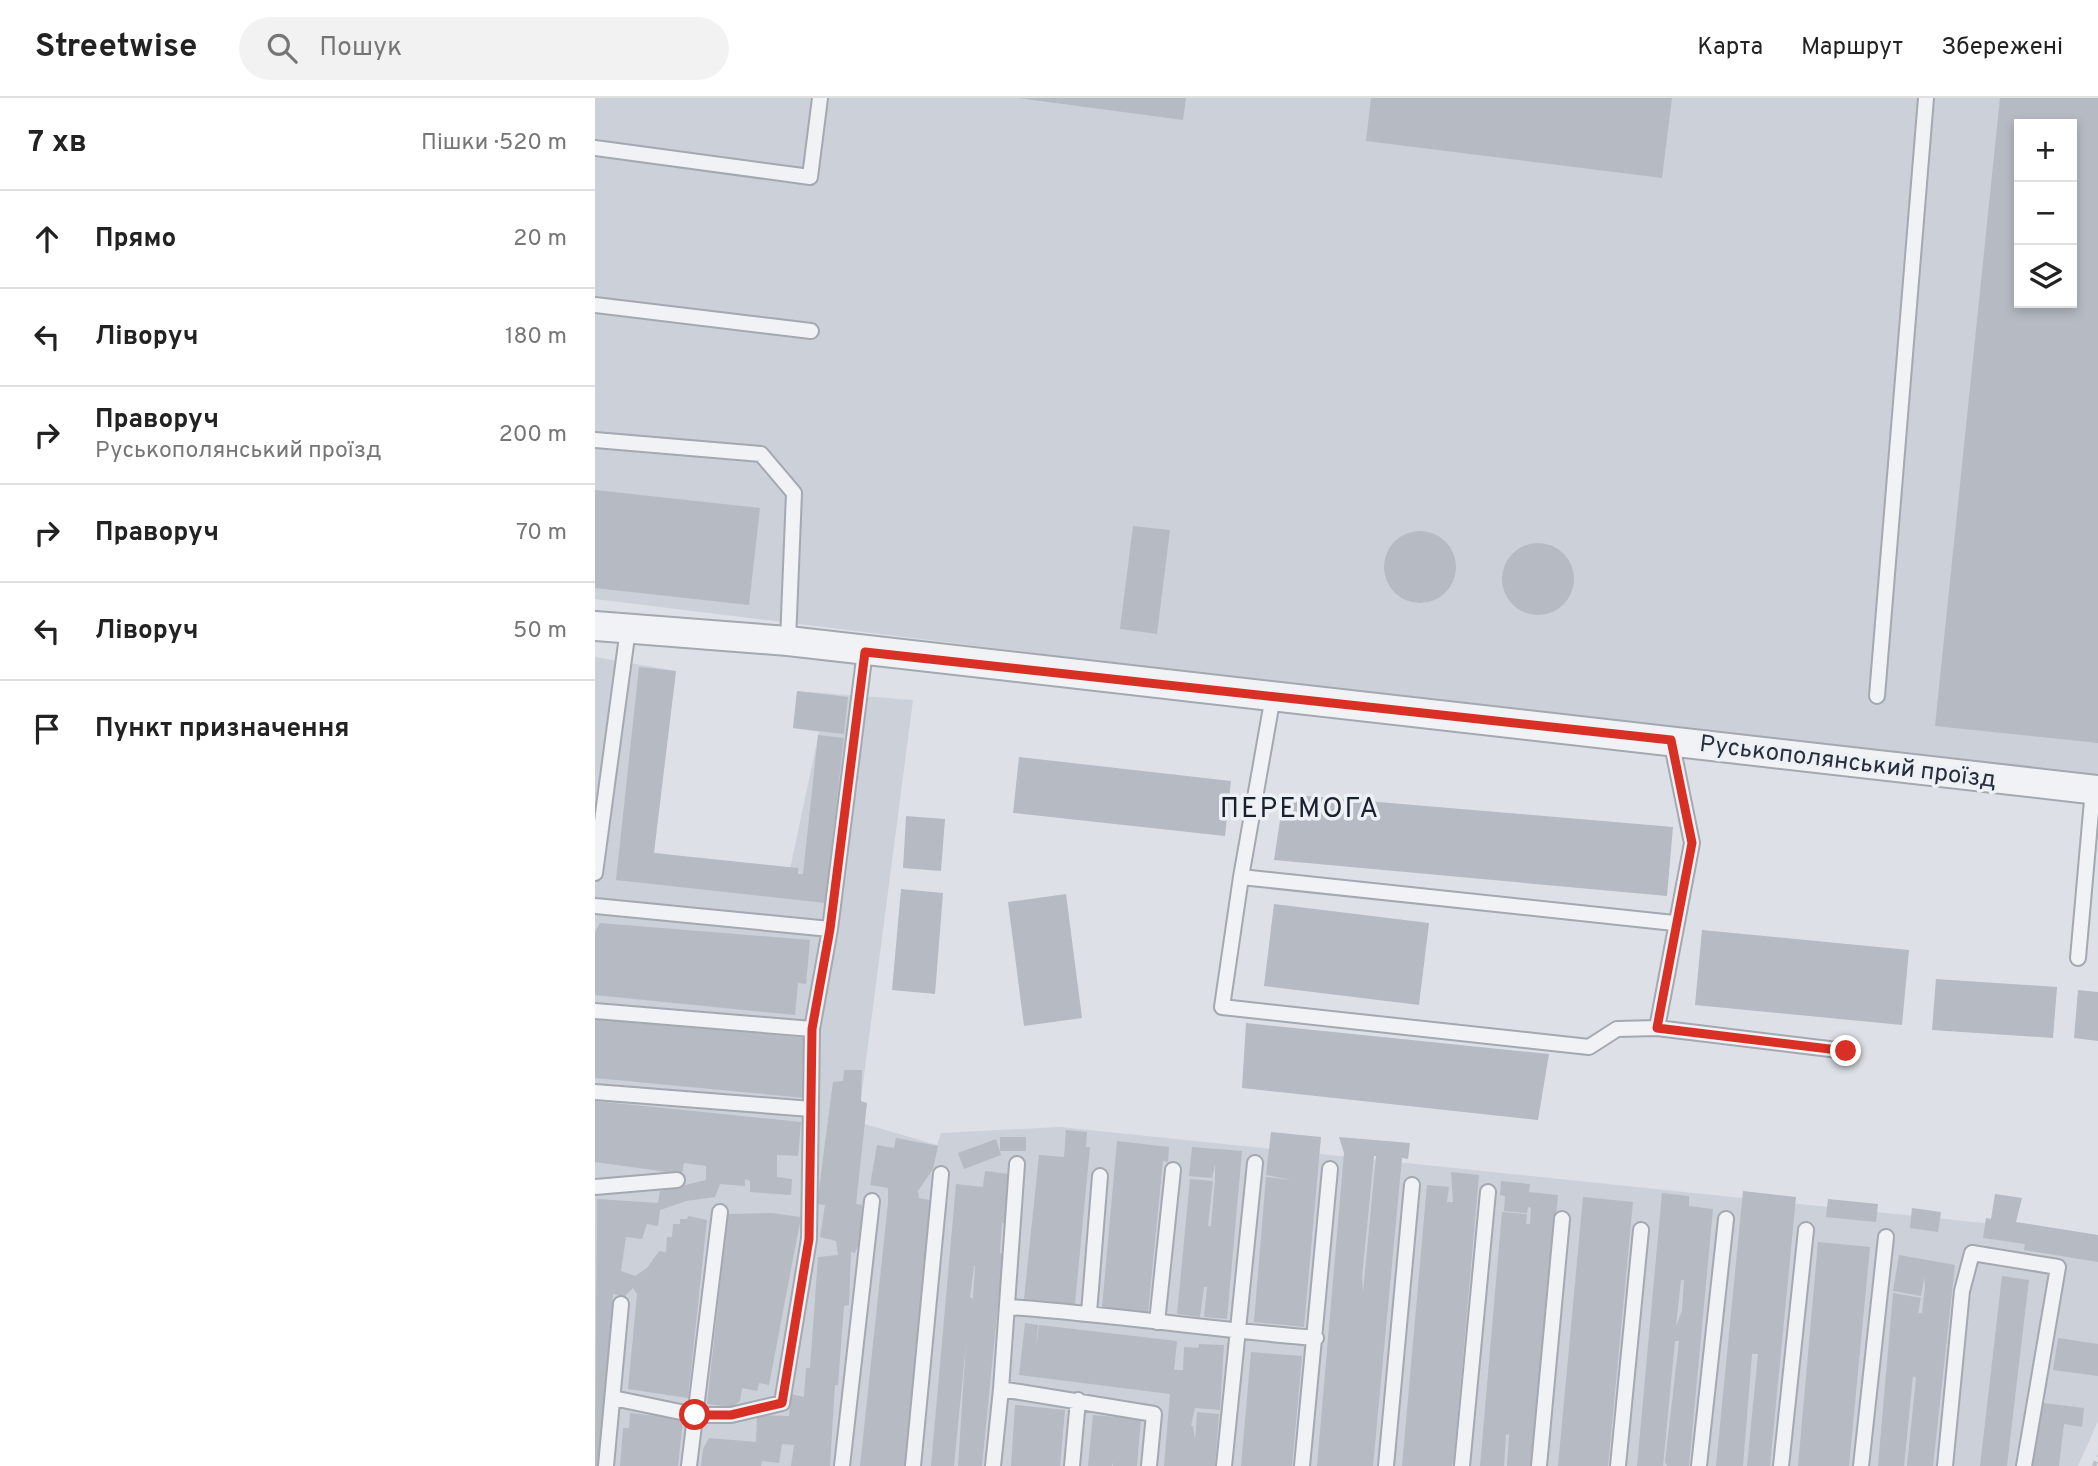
<!DOCTYPE html>
<html lang="uk">
<head>
<meta charset="utf-8">
<style>
	body { margin:0; font-family:Overpass,sans-serif; background:#f2f2f2; color:#222 }
	.controls { position:absolute; right:21px; top:21px; display:grid; overflow:hidden; border-radius:0px; box-shadow:0 4px 10px #0003 }
	.controls button { width:63px; height:63px; display:grid; place-items:center; padding:0; border:0; border-bottom:2px solid #e0e0e0; background:#fff; color:#222; font:35px sans-serif }
	.stop { position:absolute; width:21px; height:21px; margin:-16px; border:5px solid #d93025; border-radius:50%; background:#fff }
	.stop.end { background:#d93025; border-color:#fff; box-shadow:0 2px 7px #0008 }
	.list { margin:0; padding:0; list-style:none }
	h2 { display:flex; justify-content:space-between; align-items:center; height:91px; margin:0; padding:0 28px; font-size:30px }
	h2 small { font-size:23px; font-weight:400; color:#767676 }
	.list li { display:grid; grid-template-columns:46px 1fr auto; gap:21px; align-items:center; box-sizing:border-box; height:98px; padding:0 28px; border-top:2px solid #e0e0e0 }
	.list b { display:block; font-size:26px; white-space:nowrap }
	.list p { margin:0; font-size:23px; white-space:nowrap; color:#767676 }
	.list em { font-size:23px; font-style:normal; color:#767676 }
	.icon { flex:none; width:38px; height:38px; fill:none; stroke:currentColor; stroke-width:2; stroke-linecap:round; stroke-linejoin:round }
	.map { position:relative; flex:none; width:1503px; height:1368px; overflow:hidden }
	header { display:flex; align-items:center; gap:42px; box-sizing:border-box; height:98px; padding:0 35px; background:#fff; border-bottom:2px solid #e0e0e0 }
	header strong { font-size:33px }
	nav { display:flex; gap:38px; margin-inline-start:auto; font-size:24px }
	.search { width:490px; height:63px; background:#f2f2f2; display:flex; align-items:center; gap:18px; box-sizing:border-box; padding:0 24px; border-radius:38px; color:#767676; font-size:26px }
	main { display:flex }
	aside { flex:1; background:#fff }
	.map>svg:first-child { display:block }
	.built { fill:#cbd0d9; fill-rule:evenodd }
	.building { fill:#b5bac3; fill-rule:evenodd }
	.lines { fill:none; stroke-linecap:round; stroke-linejoin:round }
	.service-casing { stroke:#a3a8b1; stroke-width:18 }
	.minor-casing { stroke:#a3a8b1; stroke-width:32 }
	.path { stroke:#bcbfc5; stroke-width:4.5; stroke-dasharray:5 5; stroke-linecap:butt }
	.service { stroke:#f0f2f5; stroke-width:14 }
	.minor { stroke:#f0f2f5; stroke-width:28 }
	.route { stroke:#d93025; stroke-width:9 }
	.labels { text-anchor:middle; stroke-width:7; stroke-linejoin:round; paint-order:stroke }
	.street-label { font-size:24px; fill:#272f3d; stroke:#edf0f5 }
	.quarter-label { font-size:28px; letter-spacing:2px; fill:#19202e; stroke:#edf0f5 }
</style>
</head>
<body>
<header>
<strong>Streetwise</strong>
<div class="search"><svg class="icon" aria-label="search" viewBox="0 0 24 24"><circle cx="10" cy="10" r="6"/><path d="M15 15l6 6"/></svg>Пошук</div>
<nav><a>Карта</a><a>Маршрут</a><a>Збережені</a></nav>
</header>
<main>
<aside>
<h2>7 хв<small>Пішки · 520 m</small></h2>
<ul class="list">
<li><svg class="icon" aria-label="ahead" viewBox="0 0 24 24"><path d="M12 20V5M6 11l6-6 6 6"/></svg><div><b>Прямо</b></div><em>20 m</em></li>
<li><svg class="icon" aria-label="left" viewBox="0 0 24 24"><path d="M17 20v-9H6M10 6l-5 5 5 5"/></svg><div><b>Ліворуч</b></div><em>180 m</em></li>
<li><svg class="icon" aria-label="right" viewBox="0 0 24 24"><path d="M7 20v-9h11M14 6l5 5-5 5"/></svg><div><b>Праворуч</b><p>Руськополянський проїзд</p></div><em>200 m</em></li>
<li><svg class="icon" aria-label="right" viewBox="0 0 24 24"><path d="M7 20v-9h11M14 6l5 5-5 5"/></svg><div><b>Праворуч</b></div><em>70 m</em></li>
<li><svg class="icon" aria-label="left" viewBox="0 0 24 24"><path d="M17 20v-9H6M10 6l-5 5 5 5"/></svg><div><b>Ліворуч</b></div><em>50 m</em></li>
<li><svg class="icon" aria-label="arrive" viewBox="0 0 24 24"><path d="M6 21V4h12l-3 4 3 4H6"/></svg><div><b>Пункт призначення</b></div></li>
</ul>
</aside>
<div class="map">
<svg width="1503" height="1368" viewBox="0 0 1503 1368">
	<rect width="100%" height="100%" fill="#dde1e7"/>
	<path class="built" d="M 0,0 L 1503,0 L 1503,686 L 0,501 ZM 1424,26 L 1477,26 L 1477,205 L 1424,205 Z
		M 0,559 L 81,573 L 58,754 L 194,776 L 224,634 L 198,630 L 202,593 L 318,602 L 263,1024 L 342,1047 L 346,1035 L 465,1029 L 1503,1137 L 1503,1323 L 1483,1368 L 0,1368 Z"/>
	<path class="building" d="M 423,0 L 591,0 L 588,22 Z
		M 776,0 L 1077,0 L 1067,80 L 771,43 Z
		M 1405,0 L 1503,0 L 1503,645 L 1340,628 ZM 1424,26 L 1477,26 L 1477,205 L 1424,205 Z
		M 0,392 L 165,410 L 154,507 L 0,490 Z
		M 538,428 L 575,432 L 562,536 L 525,531 Z
		M789 469a36 36 0 1 1 72 0a36 36 0 1 1-72 0Z
		M907 481a36 36 0 1 1 72 0a36 36 0 1 1-72 0Z
		M 44,569 L 81,573 L 59,755 L 203,770 L 203,776 L 208,776 L 223,637 L 249,640 L 230,805 L 21,782 Z
		M 202,593 L 253,599 L 249,636 L 198,630 Z
		M 424,659 L 636,683 L 630,738 L 418,715 Z
		M 689,696 L 1078,729 L 1072,798 L 679,762 Z
		M 311,718 L 350,721 L 346,773 L 308,770 Z
		M 306,791 L 348,795 L 340,896 L 297,892 Z
		M 471,796 L 487,920 L 429,928 L 413,804 Z
		M 679,806 L 834,825 L 824,907 L 669,888 Z
		M 5,825 L 215,842 L 211,886 L 203,885 L 200,917 L 0,897 L 0,834 Z
		M 1107,832 L 1314,852 L 1307,927 L 1100,907 Z
		M 1341,881 L 1462,889 L 1458,940 L 1337,932 Z
		M 1483,892 L 1503,894 L 1503,943 L 1479,940 Z
		M 0,921 L 213,940 L 210,1000 L 0,980 Z
		M 651,925 L 954,956 L 943,1022 L 647,990 Z
		M 249,972 L 267,972 L 266,1003 L 272,1005 L 261,1106 L 267,1107 L 265,1143 L 260,1155 L 256,1154 L 254,1207 L 249,1208 L 243,1287 L 240,1287 L 235,1368 L 196,1368 L 199,1347 L 187,1346 L 184,1365 L 167,1363 L 166,1368 L 106,1368 L 108,1351 L 114,1340 L 161,1344 L 162,1317 L 194,1318 L 196,1296 L 209,1299 L 211,1270 L 215,1270 L 223,1159 L 243,1157 L 241,1143 L 225,1139 L 230,1107 L 222,1106 L 238,984 L 248,983 Z
		M 0,1003 L 206,1024 L 203,1058 L 182,1057 L 182,1079 L 197,1081 L 196,1097 L 155,1094 L 155,1083 L 150,1081 L 150,1088 L 125,1086 L 120,1099 L 91,1103 L 65,1112 L 63,1128 L 52,1126 L 47,1141 L 31,1139 L 26,1173 L 40,1178 L 52,1170 L 64,1153 L 71,1154 L 72,1139 L 77,1139 L 78,1126 L 85,1126 L 85,1121 L 92,1121 L 93,1118 L 112,1122 L 93,1300 L 33,1291 L 42,1196 L 38,1190 L 30,1198 L 18,1196 L 4,1368 L 0,1368 L 2,1101 L 63,1105 L 65,1093 L 111,1082 L 111,1068 L 89,1065 L 87,1076 L 0,1064 Z
		M 471,1032 L 492,1034 L 491,1049 L 495,1049 L 480,1206 L 429,1201 L 444,1057 L 469,1059 Z
		M 676,1034 L 726,1039 L 709,1229 L 659,1224 L 671,1079 L 696,1082 L 671,1077 Z
		M 405,1039 L 431,1039 L 431,1053 L 405,1053 Z
		M 744,1039 L 815,1045 L 813,1061 L 807,1060 L 778,1368 L 722,1368 L 749,1055 ZM 779,1058 L 781,1058 L 768,1194 L 767,1179 Z
		M 301,1040 L 343,1048 L 338,1071 L 323,1093 L 324,1100 L 335,1102 L 334,1123 L 312,1368 L 265,1368 L 293,1105 L 293,1090 L 275,1087 L 282,1047 L 299,1050 Z
		M 401,1041 L 406,1057 L 369,1071 L 363,1055 Z
		M 522,1043 L 574,1049 L 573,1064 L 568,1063 L 553,1214 L 507,1209 Z
		M 597,1049 L 647,1053 L 632,1221 L 609,1219 L 612,1189 L 609,1189 L 605,1219 L 582,1216 L 595,1081 L 618,1083 L 613,1128 L 616,1128 L 620,1082 L 620,1066 L 617,1080 L 594,1078 Z
		M 390,1073 L 415,1076 L 411,1125 L 407,1125 L 405,1155 L 408,1156 L 387,1368 L 363,1368 L 371,1246 L 359,1368 L 336,1368 L 361,1086 L 388,1089 ZM 379,1168 L 380,1168 L 378,1201 L 375,1199 Z
		M 856,1074 L 884,1077 L 859,1361 L 857,1368 L 807,1368 L 832,1087 L 854,1089 L 852,1104 L 858,1104 Z
		M 906,1083 L 935,1086 L 934,1094 L 963,1097 L 937,1368 L 912,1368 L 914,1337 L 911,1336 L 909,1368 L 885,1368 L 907,1114 L 932,1116 L 931,1126 L 935,1126 L 936,1110 L 933,1109 L 932,1115 L 909,1113 L 910,1098 L 905,1097 Z
		M 1148,1093 L 1201,1099 L 1175,1368 L 1152,1368 L 1163,1256 L 1157,1256 L 1148,1368 L 1121,1368 Z
		M 1067,1095 L 1094,1098 L 1094,1108 L 1118,1111 L 1094,1368 L 1072,1368 L 1070,1364 L 1084,1243 L 1080,1243 L 1068,1368 L 1042,1368 ZM 1086,1182 L 1089,1182 L 1087,1213 L 1081,1228 Z
		M 1400,1096 L 1427,1100 L 1421,1124 L 1503,1137 L 1503,1164 L 1429,1152 L 1430,1146 L 1388,1140 L 1391,1120 L 1396,1121 Z
		M 988,1099 L 1038,1104 L 1013,1368 L 963,1368 Z
		M 1233,1101 L 1283,1106 L 1281,1124 L 1231,1119 Z
		M 1317,1110 L 1346,1114 L 1343,1134 L 1315,1130 Z
		M 177,1115 L 206,1119 L 174,1287 L 164,1285 L 162,1293 L 147,1290 L 145,1303 L 137,1309 L 112,1306 L 133,1116 Z
		M 1223,1144 L 1275,1149 L 1254,1368 L 1203,1368 Z
		M 1304,1157 L 1360,1167 L 1338,1368 L 1312,1368 L 1321,1280 L 1318,1278 L 1309,1368 L 1283,1368 L 1298,1195 L 1326,1200 L 1323,1215 L 1327,1215 L 1330,1188 L 1329,1180 L 1326,1198 L 1298,1193 Z
		M 1407,1178 L 1434,1182 L 1430,1215 L 1412,1368 L 1385,1368 Z
		M 430,1225 L 443,1227 L 441,1250 L 444,1227 L 582,1243 L 579,1272 L 588,1272 L 589,1249 L 603,1250 L 604,1246 L 629,1247 L 625,1312 L 600,1310 L 596,1328 L 598,1328 L 600,1343 L 602,1314 L 624,1316 L 620,1368 L 569,1368 L 575,1296 L 424,1277 Z
		M 1463,1240 L 1503,1246 L 1503,1278 L 1458,1272 Z
		M 656,1254 L 707,1258 L 697,1368 L 646,1368 Z
		M 1448,1305 L 1489,1310 L 1487,1329 L 1469,1326 L 1464,1368 L 1438,1368 Z
		M 420,1307 L 470,1312 L 465,1368 L 416,1368 Z
		M 35,1315 L 88,1321 L 83,1368 L 25,1368 L 28,1330 L 34,1330 Z
		M 498,1317 L 546,1321 L 542,1368 L 518,1368 L 517,1364 L 517,1368 L 493,1368 Z"/>
	<g class="lines">
		<defs>
			<path id="service" d="M 0,50 L 215,79 L 225,0
				M 0,207 L 216,233
				M 0,342 L 166,356 L 199,395 L 193,543
				M 678,598 L 646,779 L 1079,825
				M 1282,598 L 1331,0
				M 1076,642 L 1097,745 L 1062,930 L 1251,953
				M 0,775 L 33,531
				M 646,779 L 627,909 L 994,949 L 1022,931 L 1062,930
				M 0,808 L 235,831
				M 1483,860 L 1498,691
				M 0,913 L 217,931
				M 0,994 L 216,1011
				M 422,1066 L 406,1291 L 559,1316 L 554,1368
				M 0,1089 L 82,1082
				M 414,1209 C 517,1216 618,1232 721,1240
				M 494,1215 L 505,1078
				M 562,1224 L 578,1072
				M 18,1300 L 100,1317 L 136,1317 L 187,1305 L 214,1141 L 217,931 L 235,831 L 270,553
				M 11,1368 L 26,1206
				M 94,1368 L 125,1114
				M 247,1368 L 277,1103
				M 318,1368 L 346,1076
				M 398,1368 L 406,1291
				M 477,1368 L 483,1302
				M 629,1368 L 660,1065
				M 707,1368 L 735,1071
				M 791,1368 L 817,1087
				M 867,1368 L 893,1094
				M 944,1368 L 967,1121
				M 1023,1368 L 1046,1132
				M 1104,1368 L 1131,1121
				M 1186,1368 L 1211,1132
				M 1266,1368 L 1291,1139
				M 1350,1368 L 1367,1193 L 1377,1155 L 1463,1169 L 1429,1368"/>
			<path id="minor" d="M 0,528 L 193,543 L 1503,692"/>
		</defs>
		<use href="#service" class="service-casing"/>
		<use href="#minor" class="minor-casing"/>
		<path class="path" d="M 1499,1368 L 1503,1358"/>
		<use href="#service" class="service"/>
		<use href="#minor" class="minor"/>
	</g>
	<g class="lines">
		<path class="route" d="M 100,1317 L 136,1317 L 187,1305 L 214,1141 L 217,931 L 235,831 L 270,554 L 1076,642 L 1097,745 L 1062,930 L 1251,953"/>
	</g>
	<g class="labels">
		<g class="street-label">
			<text transform="translate(1253 663) rotate(7)" y="8">Руськополянський проїзд</text>
		</g>
		<g class="quarter-label">
			<text x="705" y="719">ПЕРЕМОГА</text>
		</g>
	</g>
</svg>
<div class="controls">
<button>+</button>
<button>−</button>
<button><svg class="icon" aria-label="layers" viewBox="0 0 24 24"><path d="M12 4l9 5-9 5-9-5zM3 14l9 5 9-5"/></svg></button>
</div>
<div class="stop" style="left:100px;top:1317px"></div>
<div class="stop end" style="left:1251px;top:953px"></div>
</div>
</main>
</body>
</html>
